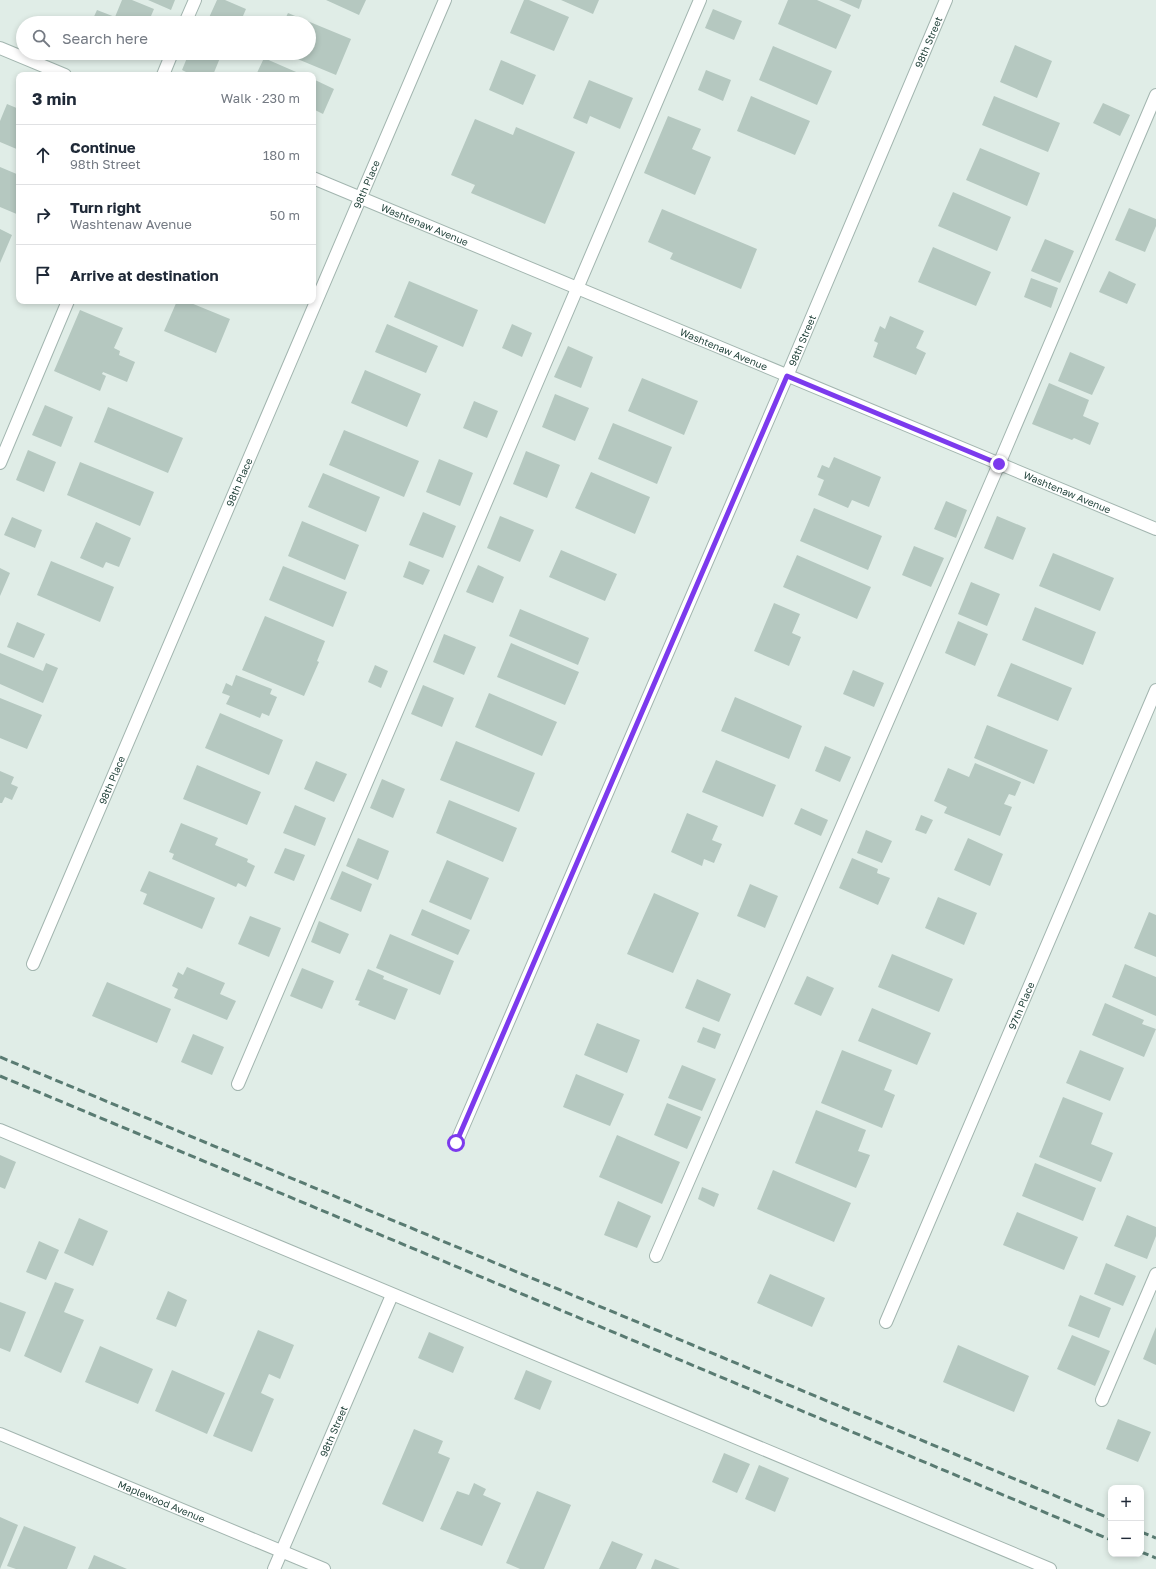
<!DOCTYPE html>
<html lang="en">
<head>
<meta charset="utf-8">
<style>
	body { margin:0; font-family:"Golos Text",sans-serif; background:#f6f6f7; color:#1f2937 }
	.controls { position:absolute; right:12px; bottom:12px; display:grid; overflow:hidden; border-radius:8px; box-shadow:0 2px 6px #0003 }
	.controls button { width:36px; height:36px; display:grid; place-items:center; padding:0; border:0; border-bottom:1px solid #e0e1e3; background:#fff; color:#1f2937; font:20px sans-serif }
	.stop { position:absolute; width:12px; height:12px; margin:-9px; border:3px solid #7c3aed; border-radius:50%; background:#fff }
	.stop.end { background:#7c3aed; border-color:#fff; box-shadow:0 1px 4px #0008 }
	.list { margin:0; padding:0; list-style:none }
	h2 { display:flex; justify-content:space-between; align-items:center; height:52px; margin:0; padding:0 16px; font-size:17px }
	h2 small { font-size:13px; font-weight:400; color:#747a83 }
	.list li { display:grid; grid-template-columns:26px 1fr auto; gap:12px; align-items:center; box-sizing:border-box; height:60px; padding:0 16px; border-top:1px solid #e0e1e3 }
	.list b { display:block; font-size:15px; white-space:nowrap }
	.list p { margin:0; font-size:13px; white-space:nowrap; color:#747a83 }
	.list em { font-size:13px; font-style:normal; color:#747a83 }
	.icon { flex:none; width:22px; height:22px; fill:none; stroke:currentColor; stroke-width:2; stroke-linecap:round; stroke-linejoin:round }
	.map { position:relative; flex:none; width:1156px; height:1569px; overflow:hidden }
	.search { position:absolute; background:#fff; box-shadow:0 2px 6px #0003; left:16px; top:16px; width:300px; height:44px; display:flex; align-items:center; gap:10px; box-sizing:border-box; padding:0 14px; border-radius:22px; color:#747a83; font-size:15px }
	.panel { position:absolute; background:#fff; box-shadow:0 2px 6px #0003; left:16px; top:72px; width:300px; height:232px; border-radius:8px }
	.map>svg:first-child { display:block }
	.building { fill:#b5c8c0 }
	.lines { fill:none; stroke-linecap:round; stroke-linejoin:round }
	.minor-casing { stroke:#a2b5af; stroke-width:14 }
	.minor { stroke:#fff; stroke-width:12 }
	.rail { stroke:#597b72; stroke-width:3; stroke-dasharray:8 4; stroke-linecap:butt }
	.route { stroke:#7c3aed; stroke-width:5 }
	.labels { text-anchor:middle; stroke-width:3; stroke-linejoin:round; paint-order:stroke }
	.street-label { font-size:10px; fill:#1e3f37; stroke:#f1f9f5 }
</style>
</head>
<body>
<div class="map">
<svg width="1156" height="1569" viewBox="0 0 1156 1569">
	<rect width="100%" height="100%" fill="#e0ede7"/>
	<path class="building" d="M 122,0 L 132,0 L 154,9 L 148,23 L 91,23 L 97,10 L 115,17 Z
		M 148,0 L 175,0 L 171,10 Z
		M 217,0 L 225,0 L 246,9 L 240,23 L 210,23 L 207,22 Z
		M 326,0 L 366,0 L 359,15 Z
		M 524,0 L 529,0 L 569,17 L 554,51 L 510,33 Z
		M 561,0 L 599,0 L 593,14 Z
		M 788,0 L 817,0 L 851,15 L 836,49 L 778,24 Z
		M 839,0 L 862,0 L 859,9 Z
		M 713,9 L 742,21 L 734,40 L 705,28 Z
		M 288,13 L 351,39 L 336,75 L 283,53 L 309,53 L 309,23 L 283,23 Z
		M 1015,45 L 1052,61 L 1037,98 L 1000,82 Z
		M 773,46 L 832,71 L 817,105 L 759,80 Z
		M 139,53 L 158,53 L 155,60 Z
		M 189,53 L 222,53 L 213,75 L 192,75 L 182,70 Z
		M 264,58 L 303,75 L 256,75 Z
		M 501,60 L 536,75 L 523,105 L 489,90 Z
		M 706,70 L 731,80 L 723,101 L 698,90 Z
		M 313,79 L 334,89 L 323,114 L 313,109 Z
		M 589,80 L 633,98 L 620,129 L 590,116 L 587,124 L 573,118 Z
		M 751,96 L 810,121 L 795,155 L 737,131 Z
		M 994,96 L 1060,123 L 1048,152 L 982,125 Z
		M 1103,103 L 1130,115 L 1120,136 L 1093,123 Z
		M 7,104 L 19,109 L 19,150 L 0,142 L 0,121 Z
		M 668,116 L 701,129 L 692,149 L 711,157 L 695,195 L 644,173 Z
		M 475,119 L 513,135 L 516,127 L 575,152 L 545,224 L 471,193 L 475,185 L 451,175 Z
		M 980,148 L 1040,173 L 1027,206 L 966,180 Z
		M 0,167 L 19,175 L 19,215 L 0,207 Z
		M 953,192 L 1011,217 L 997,251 L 938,226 Z
		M 1129,208 L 1156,219 L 1156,226 L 1145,252 L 1115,240 Z
		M 662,209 L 757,249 L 741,289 L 670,259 L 673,253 L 648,242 Z
		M 0,229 L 12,235 L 0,263 Z
		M 1045,239 L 1074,251 L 1060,283 L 1031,271 Z
		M 933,247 L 991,272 L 976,306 L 918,282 Z
		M 1109,271 L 1136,284 L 1127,304 L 1099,292 Z
		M 1031,278 L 1058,288 L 1051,308 L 1024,297 Z
		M 409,281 L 478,310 L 463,347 L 394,317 Z
		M 177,301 L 186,301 L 230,319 L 216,353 L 164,331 Z
		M 80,310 L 123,328 L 114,348 L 120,351 L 119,355 L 135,362 L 127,382 L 103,372 L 102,374 L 106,376 L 100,391 L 54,371 Z
		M 890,316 L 924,331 L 916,348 L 926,353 L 916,375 L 873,357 L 878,343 L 874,341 L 880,326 L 885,329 Z
		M 387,324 L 438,346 L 426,373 L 375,352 Z
		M 512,324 L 532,333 L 522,357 L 502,348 Z
		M 568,346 L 593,357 L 581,388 L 554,377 Z
		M 1070,352 L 1105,367 L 1092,395 L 1058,381 Z
		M 365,370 L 421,394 L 407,427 L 351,403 Z
		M 642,378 L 698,401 L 684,435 L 628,411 Z
		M 1049,383 L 1089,400 L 1083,416 L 1099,423 L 1090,445 L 1074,438 L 1072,440 L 1032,424 Z
		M 555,394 L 589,408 L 575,441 L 542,427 Z
		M 474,401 L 498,411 L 487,438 L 463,428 Z
		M 45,405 L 73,417 L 61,447 L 32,435 Z
		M 108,407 L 183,438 L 168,473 L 94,442 Z
		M 613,423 L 672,447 L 657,484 L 598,459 Z
		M 344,430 L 419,461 L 404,497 L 329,465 Z
		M 28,450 L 56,462 L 44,492 L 16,480 Z
		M 526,451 L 560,465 L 547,498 L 513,484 Z
		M 834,457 L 881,477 L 869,507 L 852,500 L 848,508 L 818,495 L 824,480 L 817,477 L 822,465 L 829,468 Z
		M 439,459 L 473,473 L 460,506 L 426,492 Z
		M 80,462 L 154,492 L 140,526 L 67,495 Z
		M 591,472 L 650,497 L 635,534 L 575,508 Z
		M 323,473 L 380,497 L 366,532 L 308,507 Z
		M 946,501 L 967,510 L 956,538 L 934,529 Z
		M 814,508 L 882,536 L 868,570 L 800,541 Z
		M 423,512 L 456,526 L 443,558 L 409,545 Z
		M 500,516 L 534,530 L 520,562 L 487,548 Z
		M 997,516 L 1026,528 L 1013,560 L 984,548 Z
		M 12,517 L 42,530 L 35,548 L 4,535 Z
		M 302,521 L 359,545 L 345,580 L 288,556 Z
		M 96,522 L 131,538 L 119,567 L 106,562 L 103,568 L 80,558 Z
		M 914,546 L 944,558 L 931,587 L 902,575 Z
		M 561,550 L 617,574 L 605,601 L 549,577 Z
		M 1053,553 L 1114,578 L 1100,611 L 1039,586 Z
		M 797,555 L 871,587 L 857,619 L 783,587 Z
		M 51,561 L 114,587 L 100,622 L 37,595 Z
		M 409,561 L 430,570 L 423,585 L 403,577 Z
		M 478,565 L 504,577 L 493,603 L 466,592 Z
		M 283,566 L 347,592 L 333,627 L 269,600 Z
		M 0,568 L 10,573 L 0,596 Z
		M 971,582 L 1000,594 L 987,626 L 958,614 Z
		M 774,603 L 800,614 L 792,633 L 801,637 L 789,666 L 754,651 Z
		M 1035,607 L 1096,632 L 1083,665 L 1022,640 Z
		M 520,609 L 589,638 L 578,665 L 509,636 Z
		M 265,616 L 325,641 L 317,661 L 319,662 L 304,696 L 242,670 Z
		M 958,621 L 988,634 L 975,666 L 945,653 Z
		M 17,622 L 45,634 L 34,658 L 7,647 Z
		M 444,634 L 476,647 L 464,675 L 433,662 Z
		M 511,643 L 579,672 L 565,705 L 497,677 Z
		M 0,653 L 43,671 L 46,663 L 58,668 L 43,703 L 0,684 Z
		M 1011,663 L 1072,688 L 1058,721 L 997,696 Z
		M 375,665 L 388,671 L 381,688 L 368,682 Z
		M 853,670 L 884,683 L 874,707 L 843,694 Z
		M 236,675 L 272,689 L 270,694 L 277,697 L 269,716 L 262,713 L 260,718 L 226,704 L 230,696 L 222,693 L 226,683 L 232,686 Z
		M 423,685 L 454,698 L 442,727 L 411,714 Z
		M 489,693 L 557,722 L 542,756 L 475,727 Z
		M 735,697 L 802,726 L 789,759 L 721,731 Z
		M 0,698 L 42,715 L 27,749 L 0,738 Z
		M 220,713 L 283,740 L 269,775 L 205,748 Z
		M 987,725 L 1048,750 L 1034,784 L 974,758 Z
		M 456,741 L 535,773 L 519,812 L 440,780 Z
		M 825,746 L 851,757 L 840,782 L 815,771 Z
		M 716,760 L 776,785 L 763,817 L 702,792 Z
		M 316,761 L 347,774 L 334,802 L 304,789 Z
		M 975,763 L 1021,782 L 1015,796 L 1009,794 L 1004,804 L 1012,807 L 1000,836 L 944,813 L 947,807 L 934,801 L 948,768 L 969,777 Z
		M 197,765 L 261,792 L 247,825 L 183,799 Z
		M 0,771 L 14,777 L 11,784 L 18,787 L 12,800 L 5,797 L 2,803 L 0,803 Z
		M 382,779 L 405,789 L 393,818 L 370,808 Z
		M 449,800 L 517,828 L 503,862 L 436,833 Z
		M 295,805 L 326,818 L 315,846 L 283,833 Z
		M 801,808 L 828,820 L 821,836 L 794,824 Z
		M 687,813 L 718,826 L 712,840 L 722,844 L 714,863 L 704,859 L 702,866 L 671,852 Z
		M 921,815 L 933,820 L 926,834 L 915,830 Z
		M 181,823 L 218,838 L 215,845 L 248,859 L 247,862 L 255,866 L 246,887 L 238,883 L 236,887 L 172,859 L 174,854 L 169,852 Z
		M 866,830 L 892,841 L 882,863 L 857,853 Z
		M 358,838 L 389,851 L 378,880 L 346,866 Z
		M 968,838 L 1003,854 L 990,886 L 954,870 Z
		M 285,848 L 305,855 L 294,881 L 274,873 Z
		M 852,858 L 878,869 L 877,873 L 890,878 L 878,905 L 839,888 Z
		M 447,860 L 489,878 L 471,920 L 429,902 Z
		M 149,871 L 215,898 L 202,929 L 143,904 L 147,894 L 140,891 Z
		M 342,871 L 372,884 L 361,912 L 330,899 Z
		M 750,884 L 778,896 L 765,928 L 737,916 Z
		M 654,893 L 699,913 L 673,973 L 627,954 Z
		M 938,897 L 977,913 L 964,945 L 925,928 Z
		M 422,909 L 470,930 L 458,955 L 411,935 Z
		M 1149,912 L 1156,915 L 1156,957 L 1134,948 Z
		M 250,916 L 281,928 L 269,957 L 238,944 Z
		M 319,921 L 349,934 L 340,954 L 311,942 Z
		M 390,934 L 454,961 L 440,995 L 376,968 Z
		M 892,954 L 953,979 L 939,1012 L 878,987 Z
		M 1125,964 L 1156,977 L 1156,1016 L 1112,997 Z
		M 187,967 L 225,983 L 220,994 L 236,1001 L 227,1020 L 174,998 L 178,989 L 172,986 L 178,972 L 183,975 Z
		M 302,968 L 334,981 L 322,1009 L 290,996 Z
		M 368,969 L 384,976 L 383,979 L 408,989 L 395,1020 L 358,1005 L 360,1001 L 355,1000 Z
		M 807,976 L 834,988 L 821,1016 L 794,1004 Z
		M 697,979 L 731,994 L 719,1022 L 685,1008 Z
		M 107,982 L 171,1009 L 157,1043 L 92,1016 Z
		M 1105,1003 L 1144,1020 L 1142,1024 L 1156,1029 L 1144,1057 L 1092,1035 Z
		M 872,1008 L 931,1033 L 917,1065 L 858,1041 Z
		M 597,1023 L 640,1040 L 627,1073 L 584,1055 Z
		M 703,1027 L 721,1034 L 715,1049 L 697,1042 Z
		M 193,1034 L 224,1047 L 212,1075 L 181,1062 Z
		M 842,1050 L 892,1070 L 884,1090 L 895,1095 L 882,1128 L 821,1103 Z
		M 1080,1050 L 1124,1068 L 1110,1101 L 1066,1083 Z
		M 682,1065 L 716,1079 L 702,1111 L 668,1098 Z
		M 576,1074 L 624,1094 L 610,1126 L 563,1107 Z
		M 1063,1097 L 1103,1113 L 1091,1144 L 1113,1153 L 1101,1182 L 1039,1157 Z
		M 667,1103 L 701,1117 L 687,1149 L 654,1135 Z
		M 816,1110 L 866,1130 L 858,1151 L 870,1155 L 856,1188 L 795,1163 Z
		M 617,1135 L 680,1162 L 662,1204 L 599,1177 Z
		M 0,1155 L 16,1162 L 5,1189 L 0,1187 Z
		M 1035,1163 L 1096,1188 L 1083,1221 L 1022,1196 Z
		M 773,1170 L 851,1203 L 834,1242 L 757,1209 Z
		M 702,1187 L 719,1194 L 714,1207 L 698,1199 Z
		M 618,1201 L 651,1216 L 637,1248 L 604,1235 Z
		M 1017,1212 L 1078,1237 L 1064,1270 L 1003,1245 Z
		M 1127,1215 L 1156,1227 L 1156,1236 L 1147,1259 L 1114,1246 Z
		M 79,1218 L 108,1231 L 93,1266 L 64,1253 Z
		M 39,1241 L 59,1250 L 46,1280 L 26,1272 Z
		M 1106,1263 L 1136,1276 L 1123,1306 L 1094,1294 Z
		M 770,1274 L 825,1298 L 812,1327 L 757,1303 Z
		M 55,1282 L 74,1289 L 64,1312 L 84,1320 L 61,1373 L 24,1356 Z
		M 168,1291 L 187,1300 L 176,1327 L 156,1319 Z
		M 1080,1295 L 1111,1308 L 1099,1338 L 1068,1326 Z
		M 0,1302 L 26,1312 L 10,1352 L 0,1348 Z
		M 1156,1327 L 1156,1365 L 1143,1359 Z
		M 258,1330 L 294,1345 L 280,1379 L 269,1374 L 261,1393 L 274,1399 L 252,1452 L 213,1436 Z
		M 429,1332 L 464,1347 L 453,1373 L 418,1358 Z
		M 1072,1335 L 1110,1351 L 1095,1386 L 1057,1369 Z
		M 958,1345 L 1029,1376 L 1014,1412 L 943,1382 Z
		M 100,1346 L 153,1369 L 138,1404 L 85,1382 Z
		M 172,1370 L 225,1393 L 207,1434 L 155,1411 Z
		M 526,1370 L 552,1381 L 540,1410 L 514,1399 Z
		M 1118,1419 L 1151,1432 L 1138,1462 L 1106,1449 Z
		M 414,1429 L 443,1441 L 438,1453 L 450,1458 L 423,1522 L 382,1504 Z
		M 724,1453 L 750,1464 L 737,1493 L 712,1482 Z
		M 759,1465 L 789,1478 L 775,1512 L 745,1499 Z
		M 474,1483 L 486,1489 L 483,1495 L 501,1503 L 482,1546 L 440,1529 L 457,1491 L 469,1495 Z
		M 537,1491 L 571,1505 L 544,1569 L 520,1569 L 506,1563 Z
		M 0,1517 L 18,1525 L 0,1569 Z
		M 24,1526 L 76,1547 L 67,1569 L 16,1569 L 7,1566 Z
		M 612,1541 L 643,1554 L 636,1569 L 599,1569 Z
		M 94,1555 L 127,1569 L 88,1569 Z
		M 655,1559 L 680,1569 L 651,1569 Z"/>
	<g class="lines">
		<defs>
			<g id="minor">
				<path d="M 185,23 L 195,0"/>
				<path d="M 0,48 L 65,75"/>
				<path d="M 163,75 L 172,53"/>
				<path id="s1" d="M 313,178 L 1156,529"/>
				<path d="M 0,463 L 68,301"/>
				<path id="s2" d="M 33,964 L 445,0"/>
				<path d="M 238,1084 L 700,0"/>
				<path d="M 0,1130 L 1050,1569"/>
				<path id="s3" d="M 456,1143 L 787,376 L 946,0"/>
				<path d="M 656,1256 L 999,464 L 1156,95"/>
				<path id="s4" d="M 886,1322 L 1156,690"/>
				<path d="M 1102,1400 L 1156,1274"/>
				<path id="s5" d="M 0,1434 L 324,1569"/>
				<path id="s6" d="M 274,1569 L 392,1295"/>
			</g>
		</defs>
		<use href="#minor" class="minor-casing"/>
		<use href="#minor" class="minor"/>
		<path class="rail" d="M 0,1057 L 1111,1519
			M 0,1076 L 1111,1540
			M 1141,1532 L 1156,1538
			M 1141,1552 L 1156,1558"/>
	</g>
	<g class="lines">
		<path class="route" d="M 456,1143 L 787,376 L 999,464"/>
	</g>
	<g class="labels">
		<g class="street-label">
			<text dy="4" stroke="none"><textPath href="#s3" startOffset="1198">98th Street</textPath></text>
			<text dy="4" stroke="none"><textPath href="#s2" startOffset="848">98th Place</textPath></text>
			<text dy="4" stroke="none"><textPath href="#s1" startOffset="121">Washtenaw Avenue</textPath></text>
			<text dy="4" stroke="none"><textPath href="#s3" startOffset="874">98th Street</textPath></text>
			<text dy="4" stroke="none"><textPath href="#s1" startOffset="445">Washtenaw Avenue</textPath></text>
			<text dy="4" stroke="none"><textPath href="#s2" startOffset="524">98th Place</textPath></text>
			<text dy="4" stroke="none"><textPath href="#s1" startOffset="817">Washtenaw Avenue</textPath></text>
			<text dy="4" stroke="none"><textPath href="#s2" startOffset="200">98th Place</textPath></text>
			<text dy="4" stroke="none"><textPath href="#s4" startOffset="344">97th Place</textPath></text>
			<text dy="4" stroke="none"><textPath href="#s6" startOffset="150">98th Street</textPath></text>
			<text dy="4" stroke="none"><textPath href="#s5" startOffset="175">Maplewood Avenue</textPath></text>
		</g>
	</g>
</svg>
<div class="controls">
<button>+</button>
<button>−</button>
</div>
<div class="stop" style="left:456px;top:1143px"></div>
<div class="stop end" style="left:999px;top:464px"></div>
<div class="search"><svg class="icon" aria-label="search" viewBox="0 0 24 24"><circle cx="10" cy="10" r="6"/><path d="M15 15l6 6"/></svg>Search here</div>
<section class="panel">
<h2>3 min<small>Walk · 230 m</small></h2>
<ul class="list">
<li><svg class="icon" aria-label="ahead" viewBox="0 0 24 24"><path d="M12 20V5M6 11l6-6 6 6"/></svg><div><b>Continue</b><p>98th Street</p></div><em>180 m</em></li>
<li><svg class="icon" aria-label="right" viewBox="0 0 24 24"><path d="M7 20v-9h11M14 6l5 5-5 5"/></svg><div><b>Turn right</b><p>Washtenaw Avenue</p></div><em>50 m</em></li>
<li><svg class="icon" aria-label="arrive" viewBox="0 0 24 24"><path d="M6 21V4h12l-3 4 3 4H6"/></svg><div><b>Arrive at destination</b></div></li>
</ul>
</section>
</div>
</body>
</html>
